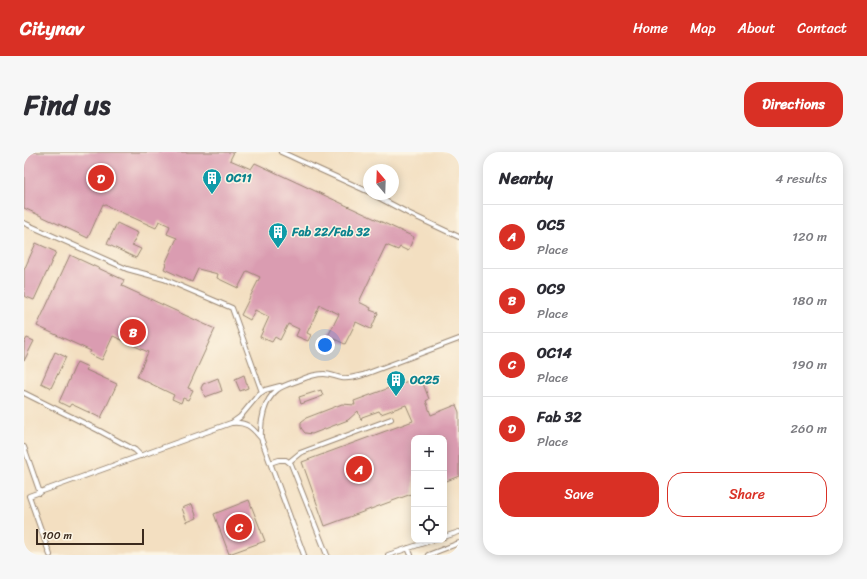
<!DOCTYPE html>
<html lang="en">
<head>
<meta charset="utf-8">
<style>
	body { margin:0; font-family:Sriracha,sans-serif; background:#f7f7f7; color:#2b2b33 }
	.controls { position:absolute; right:12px; bottom:12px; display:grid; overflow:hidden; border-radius:8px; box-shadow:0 2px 10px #0003 }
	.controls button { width:36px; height:36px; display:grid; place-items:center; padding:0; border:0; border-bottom:1px solid #e1e1e2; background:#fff; color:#2b2b33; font:20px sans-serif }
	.compass { position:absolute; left:339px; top:12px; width:36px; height:36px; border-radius:50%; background:#fff; box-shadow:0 2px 10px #0003; rotate:341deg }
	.scale { position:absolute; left:12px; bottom:10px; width:108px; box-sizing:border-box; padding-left:4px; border:2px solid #3b2a1e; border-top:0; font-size:11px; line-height:14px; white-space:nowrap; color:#3b2a1e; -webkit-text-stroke:3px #fcf5e5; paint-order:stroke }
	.you { position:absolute; left:301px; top:193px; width:14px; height:14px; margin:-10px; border:3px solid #fff; border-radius:50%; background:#1a73e8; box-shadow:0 0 0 6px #1a73e833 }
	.badge { display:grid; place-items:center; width:26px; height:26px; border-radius:50%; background:#d93025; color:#fff; font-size:13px; font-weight:700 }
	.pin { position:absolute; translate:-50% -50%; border:2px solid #fff; box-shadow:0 1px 4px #0006 }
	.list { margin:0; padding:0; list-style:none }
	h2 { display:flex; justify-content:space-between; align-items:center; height:52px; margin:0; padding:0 16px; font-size:17px }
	h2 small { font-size:13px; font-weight:400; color:#7c7c81 }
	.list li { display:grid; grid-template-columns:26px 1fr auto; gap:12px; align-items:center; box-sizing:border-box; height:64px; padding:0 16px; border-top:1px solid #e1e1e2 }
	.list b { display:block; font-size:15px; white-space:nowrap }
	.list p { margin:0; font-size:13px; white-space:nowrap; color:#7c7c81 }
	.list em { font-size:13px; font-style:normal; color:#7c7c81 }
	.actions { display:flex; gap:8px; padding:12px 16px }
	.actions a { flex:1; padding:9px 0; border:1px solid #d93025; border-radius:16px; text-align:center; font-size:14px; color:#d93025 }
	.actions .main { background:#d93025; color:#fff }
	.icon { flex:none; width:22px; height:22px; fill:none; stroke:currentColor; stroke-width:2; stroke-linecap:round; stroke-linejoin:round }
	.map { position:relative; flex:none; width:435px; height:403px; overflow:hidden; border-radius:16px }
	header { display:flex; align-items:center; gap:24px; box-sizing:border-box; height:56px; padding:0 20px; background:#d93025; color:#fff }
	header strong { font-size:19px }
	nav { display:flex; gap:22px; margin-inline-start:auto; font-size:14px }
	.intro { display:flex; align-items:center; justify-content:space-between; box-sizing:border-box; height:96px; padding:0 24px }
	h1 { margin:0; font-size:28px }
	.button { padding:10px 18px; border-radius:16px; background:#d93025; color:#fff; font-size:14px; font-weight:700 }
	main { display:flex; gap:24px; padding:0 24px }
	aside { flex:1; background:#fff; border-radius:16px; box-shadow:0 2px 10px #0003 }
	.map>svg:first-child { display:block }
	.building { fill:#da9cb1 }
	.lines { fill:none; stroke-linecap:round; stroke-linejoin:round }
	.lane-casing { stroke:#978470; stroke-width:6 }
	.lane { stroke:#fff; stroke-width:4 }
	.labels { text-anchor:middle; stroke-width:3; stroke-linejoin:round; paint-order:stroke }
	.culture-label { font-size:12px; font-weight:bold; fill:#0d838f; stroke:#fcf5e5; text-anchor:start }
</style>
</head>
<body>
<header>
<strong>Citynav</strong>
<nav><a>Home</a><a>Map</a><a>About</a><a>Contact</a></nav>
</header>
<div class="intro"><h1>Find us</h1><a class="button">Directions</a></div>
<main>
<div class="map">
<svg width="435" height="403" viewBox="0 0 435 403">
	<rect width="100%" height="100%" fill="#fcf5e5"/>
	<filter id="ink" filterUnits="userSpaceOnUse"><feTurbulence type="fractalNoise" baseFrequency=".025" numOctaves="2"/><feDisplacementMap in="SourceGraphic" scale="8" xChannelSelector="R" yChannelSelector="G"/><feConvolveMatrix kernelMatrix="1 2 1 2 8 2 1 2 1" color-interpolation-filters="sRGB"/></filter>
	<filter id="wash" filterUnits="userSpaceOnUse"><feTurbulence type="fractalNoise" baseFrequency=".012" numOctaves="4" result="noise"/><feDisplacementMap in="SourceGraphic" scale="16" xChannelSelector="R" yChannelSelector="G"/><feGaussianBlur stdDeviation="0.9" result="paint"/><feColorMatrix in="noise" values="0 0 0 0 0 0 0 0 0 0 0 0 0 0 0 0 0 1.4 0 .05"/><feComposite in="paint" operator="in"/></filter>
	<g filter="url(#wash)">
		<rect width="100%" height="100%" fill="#f3dfc1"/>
		<g id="blocks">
			<path class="building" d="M 0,0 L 210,0 L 206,8 L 227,17 L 231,11 L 390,85 L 384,99 L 376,95 L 374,98 L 362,93 L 335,150 L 347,156 L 346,158 L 354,161 L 347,177 L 332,170 L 321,192 L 304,184 L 315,162 L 296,153 L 283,181 L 287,183 L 284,189 L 272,184 L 275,177 L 264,172 L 256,188 L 251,185 L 248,190 L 236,185 L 245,165 L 231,158 L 226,168 L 217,163 L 236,125 L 223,119 L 214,136 L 193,126 L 194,122 L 174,117 L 168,130 L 140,117 L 142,112 L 141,112 L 153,86 L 143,82 L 146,74 L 135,69 L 132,76 L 79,52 L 64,86 L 0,56 Z
				M 93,71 L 114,81 L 108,93 L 117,97 L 112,106 L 83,92 Z
				M 12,91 L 32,100 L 10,148 L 0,144 L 0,118 Z
				M 46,103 L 100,128 L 98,134 L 191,177 L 164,236 L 169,238 L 164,248 L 159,246 L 157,251 L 148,247 L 150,243 L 113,225 L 124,200 L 89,184 L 78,208 L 65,202 L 67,199 L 13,174 Z
				M 3,186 L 10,189 L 0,209 L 0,191 Z
				M 31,200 L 42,205 L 27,236 L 17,231 Z
				M 53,210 L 64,215 L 62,218 L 93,232 L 77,266 L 47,252 L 45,255 L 35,250 Z
				M 220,223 L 224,236 L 216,239 L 211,227 Z
				M 194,226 L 198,239 L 181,245 L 177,236 L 179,232 Z
				M 387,228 L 388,233 L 398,229 L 405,247 L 402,249 L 407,263 L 432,253 L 435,260 L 435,324 L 420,330 L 420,286 L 390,286 L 390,341 L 301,374 L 278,310 L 389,269 L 382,253 L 357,262 L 355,259 L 338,265 L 337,268 L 334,259 L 324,268 L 288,282 L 281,281 L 277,276 L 277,270 L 282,266 L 318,252 L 331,253 L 330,249 Z
				M 297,238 L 299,244 L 277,252 L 275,245 Z
				M 225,348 L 241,389 L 205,402 L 190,362 Z
				M 168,352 L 173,366 L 163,370 L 158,356 Z"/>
		</g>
	</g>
	<g filter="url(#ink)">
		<use href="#blocks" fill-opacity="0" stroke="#978470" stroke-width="1"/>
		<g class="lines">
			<defs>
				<path id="lane" d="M 257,0 L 345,40
					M 348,42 L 384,61 L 435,85
					M 0,71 L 103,117 L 140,127 L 208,156 L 238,240
					M 0,241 L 74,278 L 111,298 L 117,304
					M 209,270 L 216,265 L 235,242 L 241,238 L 256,234
					M 0,295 L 16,341
					M 265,310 L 276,301 L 367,267
					M 246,311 L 255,308 L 262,308 L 267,312 L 303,403
					M 420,385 L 435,380
					M 384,396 L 387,403
					M 26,403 L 5,344 L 207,271 C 221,269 228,275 236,285
					M 280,403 L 237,286 C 236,270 240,248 253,238 C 259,233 268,231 276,228 C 283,225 291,222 300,222 C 306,222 312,225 318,226 C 325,227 332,225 339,223 L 435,187
					M 364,403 L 409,388
					M 404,403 L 435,391"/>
			</defs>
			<use href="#lane" class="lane-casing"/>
			<use href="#lane" class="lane"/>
		</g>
	</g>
	<defs>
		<symbol id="building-pin" viewBox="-11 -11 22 30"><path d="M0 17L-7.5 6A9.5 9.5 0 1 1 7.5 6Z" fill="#0f9aa8" stroke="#fcf5e5"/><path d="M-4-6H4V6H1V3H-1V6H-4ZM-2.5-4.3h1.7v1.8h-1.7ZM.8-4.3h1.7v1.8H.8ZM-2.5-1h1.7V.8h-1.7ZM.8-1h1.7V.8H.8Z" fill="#fff"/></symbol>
	</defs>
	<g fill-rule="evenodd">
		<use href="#building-pin" x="177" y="15" width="22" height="30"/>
		<use href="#building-pin" x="243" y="69" width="22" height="30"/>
		<use href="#building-pin" x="361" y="217" width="22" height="30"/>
	</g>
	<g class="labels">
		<g class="culture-label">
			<text x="202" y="30">OC11</text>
			<text x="268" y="84">Fab 22/Fab 32</text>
			<text x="386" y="232">OC25</text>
		</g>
	</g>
</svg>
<div class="controls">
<button>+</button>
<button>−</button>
<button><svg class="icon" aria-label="locate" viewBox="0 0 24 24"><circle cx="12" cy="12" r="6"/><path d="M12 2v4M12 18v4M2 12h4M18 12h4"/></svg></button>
</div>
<svg class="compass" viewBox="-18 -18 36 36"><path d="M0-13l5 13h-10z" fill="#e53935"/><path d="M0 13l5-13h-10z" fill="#7c7c81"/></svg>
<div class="scale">100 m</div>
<div class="you"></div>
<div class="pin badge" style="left:335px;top:317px">A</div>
<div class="pin badge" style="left:109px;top:180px">B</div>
<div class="pin badge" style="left:215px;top:375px">C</div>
<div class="pin badge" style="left:77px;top:26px">D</div>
</div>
<aside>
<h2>Nearby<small>4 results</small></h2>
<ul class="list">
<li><span class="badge">A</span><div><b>OC5</b><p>Place</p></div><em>120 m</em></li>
<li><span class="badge">B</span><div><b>OC9</b><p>Place</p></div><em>180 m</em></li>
<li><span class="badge">C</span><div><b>OC14</b><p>Place</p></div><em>190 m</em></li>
<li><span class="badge">D</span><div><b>Fab 32</b><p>Place</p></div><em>260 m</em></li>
</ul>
<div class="actions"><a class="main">Save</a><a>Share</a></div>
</aside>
</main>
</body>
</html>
